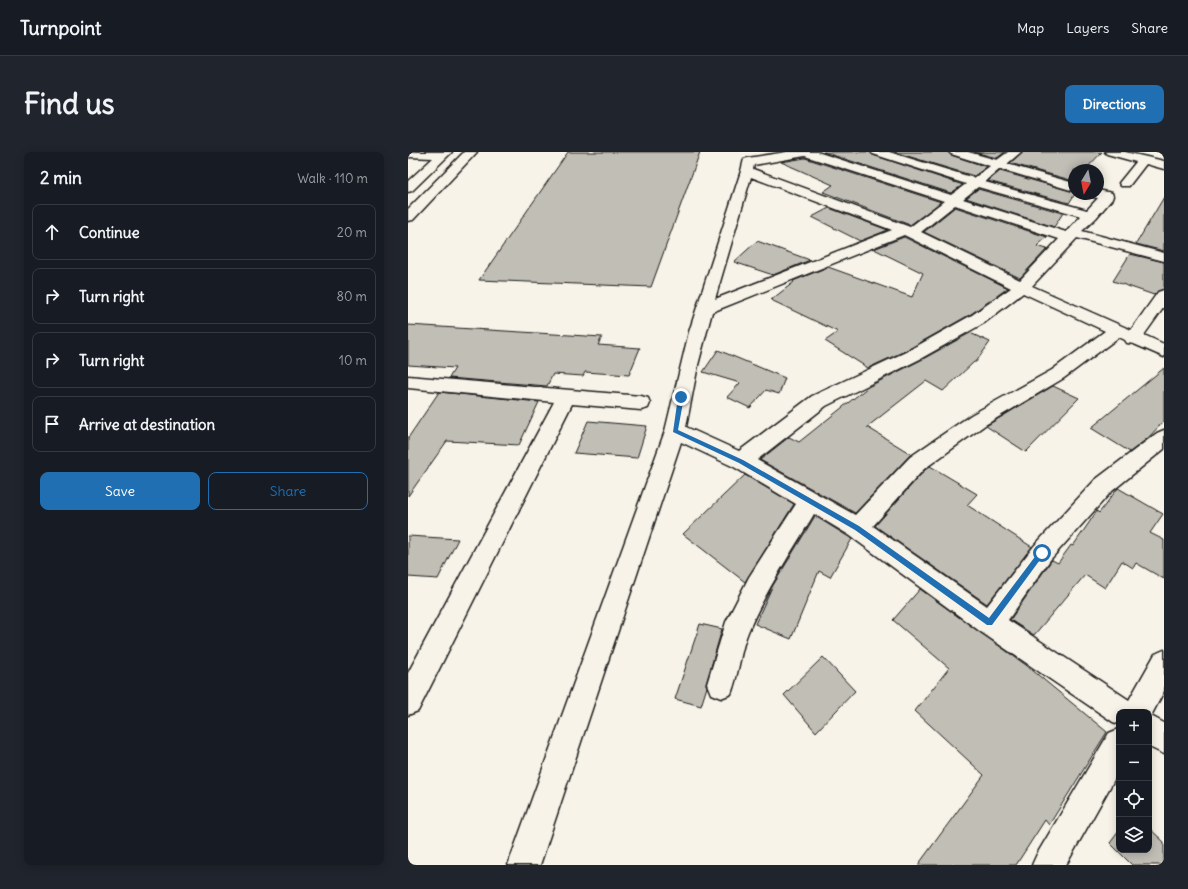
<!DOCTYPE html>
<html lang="en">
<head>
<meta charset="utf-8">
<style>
	body { margin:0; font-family:Delius,sans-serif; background:#20242c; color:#f1f3f6 }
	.controls { position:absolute; right:12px; bottom:12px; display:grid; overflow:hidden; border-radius:8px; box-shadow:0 2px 10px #0003 }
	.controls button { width:36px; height:36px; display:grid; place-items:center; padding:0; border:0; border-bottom:1px solid #363941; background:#171b24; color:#f1f3f6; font:20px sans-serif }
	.compass { position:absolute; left:660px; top:12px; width:36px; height:36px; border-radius:50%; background:#171b24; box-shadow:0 2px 10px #0003; rotate:190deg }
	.stop { position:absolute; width:12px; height:12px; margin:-9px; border:3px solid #1f6fb2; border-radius:50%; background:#fff }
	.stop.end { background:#1f6fb2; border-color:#fff; box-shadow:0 1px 4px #0008 }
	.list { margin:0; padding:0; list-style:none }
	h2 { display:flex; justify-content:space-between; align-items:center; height:52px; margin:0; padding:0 16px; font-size:17px }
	h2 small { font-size:13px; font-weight:400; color:#9ea1a6 }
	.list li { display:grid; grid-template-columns:26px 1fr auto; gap:12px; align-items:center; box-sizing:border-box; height:56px; margin:0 8px 8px; padding:0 8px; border:1px solid #363941; border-radius:8px }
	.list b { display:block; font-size:15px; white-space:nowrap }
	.list em { font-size:13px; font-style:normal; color:#9ea1a6 }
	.actions { display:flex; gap:8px; padding:12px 16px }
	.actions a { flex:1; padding:9px 0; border:1px solid #1f6fb2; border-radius:8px; text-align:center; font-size:14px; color:#1f6fb2 }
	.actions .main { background:#1f6fb2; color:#fff }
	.icon { flex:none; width:22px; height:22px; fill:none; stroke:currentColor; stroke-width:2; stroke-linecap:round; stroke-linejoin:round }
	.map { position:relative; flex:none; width:756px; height:713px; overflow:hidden; border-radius:8px }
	header { display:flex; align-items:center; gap:24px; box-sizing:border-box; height:56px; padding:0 20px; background:#171b24; border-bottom:1px solid #363941 }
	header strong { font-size:19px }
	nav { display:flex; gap:22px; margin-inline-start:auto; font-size:14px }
	.intro { display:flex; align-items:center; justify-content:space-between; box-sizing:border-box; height:96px; padding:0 24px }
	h1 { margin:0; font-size:28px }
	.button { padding:10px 18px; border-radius:8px; background:#1f6fb2; color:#fff; font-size:14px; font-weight:700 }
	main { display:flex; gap:24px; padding:0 24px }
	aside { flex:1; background:#171b24; border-radius:8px; box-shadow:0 2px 10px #0003 }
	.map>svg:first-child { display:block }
	.building { fill:#c0beb5; stroke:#1c1c1c }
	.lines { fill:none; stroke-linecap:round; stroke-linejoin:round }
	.minor-casing { stroke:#1c1c1c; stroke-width:3 }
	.minor { fill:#f7f3e8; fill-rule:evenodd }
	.route { fill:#1f6fb2 }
</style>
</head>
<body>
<header>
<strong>Turnpoint</strong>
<nav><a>Map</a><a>Layers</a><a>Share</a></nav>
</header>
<div class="intro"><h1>Find us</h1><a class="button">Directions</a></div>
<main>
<aside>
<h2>2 min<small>Walk · 110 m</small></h2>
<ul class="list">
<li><svg class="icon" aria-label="ahead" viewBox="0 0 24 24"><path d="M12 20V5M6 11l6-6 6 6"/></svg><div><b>Continue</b></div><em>20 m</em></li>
<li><svg class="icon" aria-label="right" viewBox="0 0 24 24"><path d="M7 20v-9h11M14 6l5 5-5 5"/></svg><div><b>Turn right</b></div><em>80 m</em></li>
<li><svg class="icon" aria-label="right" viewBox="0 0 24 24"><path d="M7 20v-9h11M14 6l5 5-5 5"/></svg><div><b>Turn right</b></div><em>10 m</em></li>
<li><svg class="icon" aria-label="arrive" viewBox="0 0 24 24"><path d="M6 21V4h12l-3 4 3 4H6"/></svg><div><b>Arrive at destination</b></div></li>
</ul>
<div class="actions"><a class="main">Save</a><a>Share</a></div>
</aside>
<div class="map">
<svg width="756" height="713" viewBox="0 0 756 713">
	<rect width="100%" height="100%" fill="#f7f3e8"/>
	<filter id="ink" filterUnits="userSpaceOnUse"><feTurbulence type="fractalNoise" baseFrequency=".025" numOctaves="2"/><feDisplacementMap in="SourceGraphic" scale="8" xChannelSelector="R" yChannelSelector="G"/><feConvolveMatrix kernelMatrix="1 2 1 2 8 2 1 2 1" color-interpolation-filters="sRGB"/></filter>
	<g filter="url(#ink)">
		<path class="building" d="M 160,0 L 292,0 L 243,135 L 71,128 Z
			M 415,0 L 462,0 L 465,3 L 555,33 L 543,41 Z
			M 486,0 L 540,0 L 543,3 L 579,15 L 566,24 Z
			M 566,0 L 597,0 L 589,6 Z
			M 614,0 L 694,0 L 677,18 L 666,18 L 666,29 L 602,11 Z
			M 397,6 L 533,50 L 502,73 L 415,40 L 425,33 L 373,10 Z
			M 592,19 L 666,40 L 667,42 L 661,51 L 580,29 Z
			M 570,37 L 655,61 L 646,75 L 558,46 Z
			M 756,45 L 756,99 L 728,92 Z
			M 547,55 L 639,85 L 629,94 L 639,97 L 612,126 L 516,80 Z
			M 421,56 L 480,78 L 452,89 L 404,65 Z
			M 496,85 L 600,136 L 563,162 L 499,198 L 460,216 L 417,189 L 430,180 L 363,148 L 386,130 L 385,129 L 420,115 L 504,145 L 515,121 L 466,97 Z
			M 349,89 L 402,108 L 365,123 L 326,110 Z
			M 722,102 L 756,110 L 756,137 L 750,139 L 746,143 L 705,129 Z
			M 0,173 L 194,185 L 190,193 L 232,196 L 221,223 L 177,220 L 175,224 L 145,222 L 139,234 L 41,226 L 47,216 L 0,213 Z
			M 562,181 L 582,190 L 568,210 L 566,210 L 535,239 L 518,229 L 459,275 L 503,302 L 447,361 L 352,308 L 381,285 L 391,290 L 460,235 L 513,208 Z
			M 310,198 L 377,226 L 371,242 L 358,238 L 342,256 L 319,245 L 332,231 L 295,220 Z
			M 756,216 L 756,269 L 740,286 L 722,300 L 683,276 Z
			M 645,234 L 671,246 L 618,300 L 578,274 Z
			M 31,240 L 131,250 L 111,293 L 39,289 L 0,344 L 0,286 Z
			M 180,269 L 239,274 L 229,306 L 166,301 Z
			M 522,314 L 569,342 L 559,353 L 624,395 L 579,452 L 467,374 L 517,318 Z
			M 337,323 L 386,352 L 337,430 L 275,382 Z
			M 710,336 L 755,362 L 742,381 L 756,388 L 756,427 L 728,411 L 725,416 L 714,409 L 697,436 L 677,423 L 626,483 L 602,468 L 643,409 L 644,408 L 650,411 L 663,393 L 665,394 L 689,359 L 691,361 Z
			M 407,364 L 444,387 L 422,425 L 411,419 L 383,487 L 347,472 L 364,435 Z
			M 0,384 L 50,387 L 30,427 L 0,425 Z
			M 512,437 L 618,513 L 699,580 L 641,673 L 637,668 L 608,713 L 510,713 L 576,623 L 507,559 L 541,516 L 485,468 Z
			M 292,472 L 314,477 L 298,532 L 299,535 L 293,554 L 267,547 Z
			M 415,505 L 447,539 L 408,580 L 376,543 Z
			M 741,676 L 756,690 L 756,713 L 724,713 L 702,691 L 711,679 L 711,698 L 741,698 Z"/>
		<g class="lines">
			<defs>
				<path id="minor" d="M 0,0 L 44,0 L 4,39 L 0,40 L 0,29 L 25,6 L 0,5 Z
					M 56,0 L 69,0 L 5,68 L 0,69 L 0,57 Z
					M 379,0 L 409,0 L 543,43 L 558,32 L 465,2 L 463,0 L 481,0 L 566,26 L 582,14 L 543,2 L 541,0 L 560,0 L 589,8 L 600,0 L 613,0 L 599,12 L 666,31 L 666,39 L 592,17 L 577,30 L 679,58 L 690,46 L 685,45 L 684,42 L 690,42 L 690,38 L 704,41 L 705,44 L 704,47 L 688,66 L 674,79 L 756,101 L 756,109 L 669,86 L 624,134 L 723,178 L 750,140 L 756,138 L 756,155 L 736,183 L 756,192 L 756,205 L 726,192 L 719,191 L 717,188 L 711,185 L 656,226 L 577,273 L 516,317 L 465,374 L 579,454 L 626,394 L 687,328 L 749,281 L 756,278 L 756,297 L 703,340 L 642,408 L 600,468 L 721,548 L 747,502 L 756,498 L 756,539 L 743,564 L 756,571 L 756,602 L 741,595 L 741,560 L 711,560 L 711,572 L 705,570 L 573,480 L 441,383 L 406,362 C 383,401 358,438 340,480 C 332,499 331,522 323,542 L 313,546 L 303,542 L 299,532 L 318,470 L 341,425 L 388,352 L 326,315 L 273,290 L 132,713 L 100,713 L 257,279 L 281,180 L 333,19 L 336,7 L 340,6 ZM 397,4 L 536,49 L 502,75 L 345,17 L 346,13 ZM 343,25 L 484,78 L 307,147 ZM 570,35 L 673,64 L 658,80 L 555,47 ZM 547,53 L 651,87 L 612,128 L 513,80 ZM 496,83 L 603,136 L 564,163 L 500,199 L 404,244 L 331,299 L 278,275 L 290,213 L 304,160 ZM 615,141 L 697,179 L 644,218 L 563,263 L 502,305 L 447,363 L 349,308 L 418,254 L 512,207 L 576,171 Z
					M 697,0 L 717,0 L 756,9 L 756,17 L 738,12 L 721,34 L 713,34 L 711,31 L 728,10 L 699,2 Z
					M 0,224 L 233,244 L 240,246 L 242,251 L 240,256 L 233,258 L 164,252 L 10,559 L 0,563 L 0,521 L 146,250 L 0,236 Z
					M 711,577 L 711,619 L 658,713 L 624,713 L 629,702 L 701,581 Z"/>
			</defs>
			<use href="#minor" class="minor-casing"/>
			<use href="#minor" class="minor"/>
		</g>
	</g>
	<path class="route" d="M 273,243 L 276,245 L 270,278 L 335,308 L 451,374 L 581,466 L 632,398 L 634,398 L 637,401 L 584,473 L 579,473 L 447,378 L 331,311 L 265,280 L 270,245 Z"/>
</svg>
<div class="controls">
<button>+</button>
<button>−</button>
<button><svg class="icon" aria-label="locate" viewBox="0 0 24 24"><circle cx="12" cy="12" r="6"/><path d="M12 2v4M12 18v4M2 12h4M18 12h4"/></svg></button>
<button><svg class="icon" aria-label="layers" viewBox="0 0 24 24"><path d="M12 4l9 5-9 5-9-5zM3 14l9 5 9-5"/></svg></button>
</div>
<svg class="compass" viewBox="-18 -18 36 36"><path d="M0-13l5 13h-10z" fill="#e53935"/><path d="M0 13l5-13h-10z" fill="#9ea1a6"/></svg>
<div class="stop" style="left:634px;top:401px"></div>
<div class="stop end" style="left:273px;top:245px"></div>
</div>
</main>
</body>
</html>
